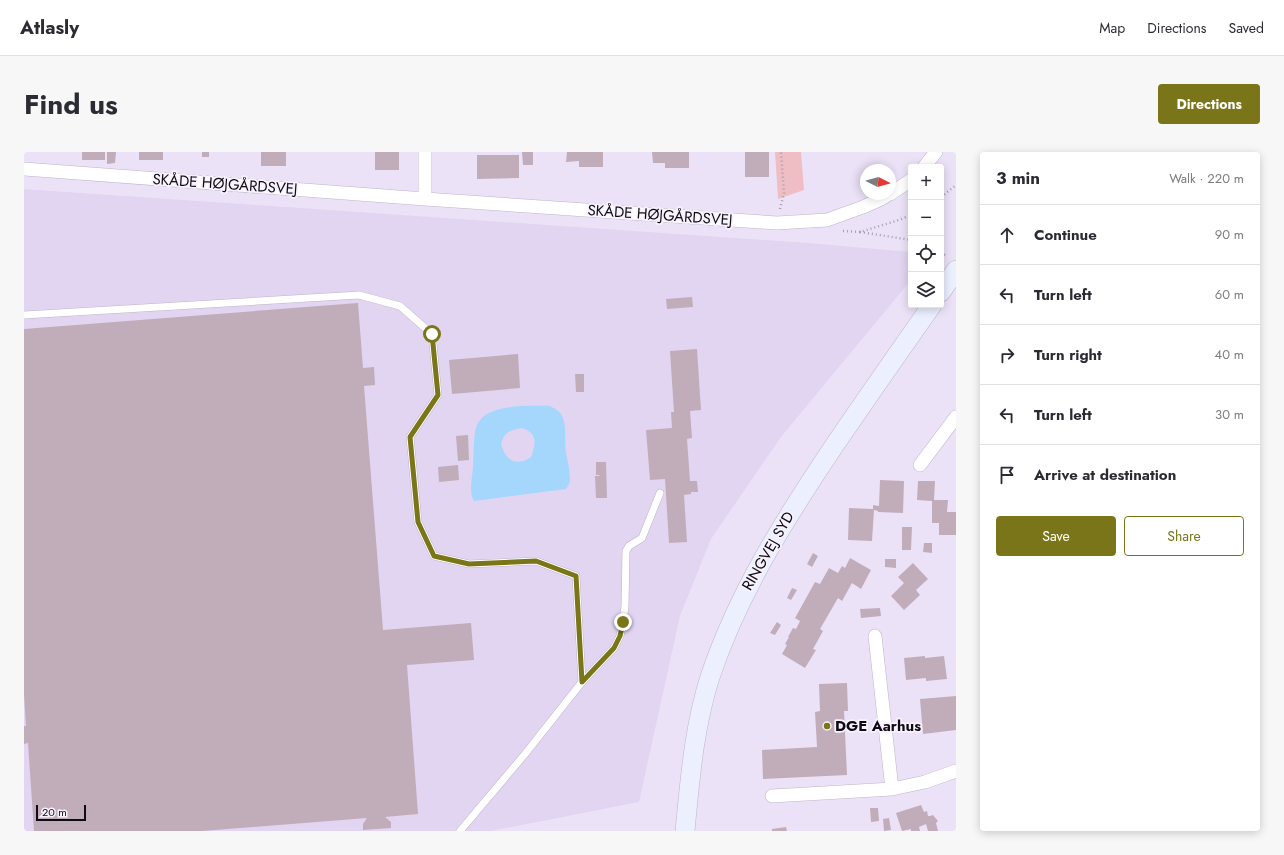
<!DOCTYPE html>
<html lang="en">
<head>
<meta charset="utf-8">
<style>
	body { margin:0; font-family:Jost,sans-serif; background:#f7f7f7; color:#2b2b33 }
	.controls { position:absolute; right:12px; top:12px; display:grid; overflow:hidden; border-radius:4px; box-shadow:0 2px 10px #0003 }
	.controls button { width:36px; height:36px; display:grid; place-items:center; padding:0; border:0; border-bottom:1px solid #e1e1e2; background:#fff; color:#2b2b33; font:20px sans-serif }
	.compass { position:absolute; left:836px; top:12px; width:36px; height:36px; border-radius:50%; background:#fff; box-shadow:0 2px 10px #0003; rotate:96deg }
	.scale { position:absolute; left:12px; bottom:10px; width:50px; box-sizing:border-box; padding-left:4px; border:2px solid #0e0b12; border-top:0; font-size:11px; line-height:14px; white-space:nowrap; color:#0e0b12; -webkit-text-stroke:3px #f7f1fe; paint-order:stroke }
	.stop { position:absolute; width:12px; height:12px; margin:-9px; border:3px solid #7a7519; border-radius:50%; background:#fff }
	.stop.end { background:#7a7519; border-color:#fff; box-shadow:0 1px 4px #0008 }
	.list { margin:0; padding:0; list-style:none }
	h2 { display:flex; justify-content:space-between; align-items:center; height:52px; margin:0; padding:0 16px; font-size:17px }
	h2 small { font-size:13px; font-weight:400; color:#7c7c81 }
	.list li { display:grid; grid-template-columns:26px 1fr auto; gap:12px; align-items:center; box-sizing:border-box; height:60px; padding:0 16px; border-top:1px solid #e1e1e2 }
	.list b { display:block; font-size:15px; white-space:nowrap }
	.list em { font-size:13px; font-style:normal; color:#7c7c81 }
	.actions { display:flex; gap:8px; padding:12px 16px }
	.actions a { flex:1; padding:9px 0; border:1px solid #7a7519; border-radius:4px; text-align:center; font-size:14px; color:#7a7519 }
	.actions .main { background:#7a7519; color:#fff }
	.icon { flex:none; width:22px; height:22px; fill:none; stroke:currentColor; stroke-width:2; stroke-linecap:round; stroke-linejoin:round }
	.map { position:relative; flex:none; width:932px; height:679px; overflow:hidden; border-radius:4px }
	header { display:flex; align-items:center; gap:24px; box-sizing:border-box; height:56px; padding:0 20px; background:#fff; border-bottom:1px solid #e1e1e2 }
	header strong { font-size:19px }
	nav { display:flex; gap:22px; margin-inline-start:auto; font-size:14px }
	.intro { display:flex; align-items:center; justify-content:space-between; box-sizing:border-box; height:96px; padding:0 24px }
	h1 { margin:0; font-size:28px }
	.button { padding:10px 18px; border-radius:4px; background:#7a7519; color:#fff; font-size:14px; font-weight:700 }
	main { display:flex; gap:24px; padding:0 24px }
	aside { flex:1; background:#fff; border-radius:4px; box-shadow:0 2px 10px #0003 }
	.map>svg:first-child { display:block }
	.built { fill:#e2d5f2 }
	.green { fill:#efbec5 }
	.water { fill:#a5d7fc; fill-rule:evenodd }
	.building { fill:#c1acba }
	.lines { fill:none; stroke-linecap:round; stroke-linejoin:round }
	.lane-casing { stroke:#bdb4c9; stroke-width:8 }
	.street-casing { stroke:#bdb4c9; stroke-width:14 }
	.secondary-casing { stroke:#bdb4c9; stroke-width:20 }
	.path { stroke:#a79fb0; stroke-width:2.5; stroke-dasharray:1 3; stroke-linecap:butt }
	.lane { stroke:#fff; stroke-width:7 }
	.street { stroke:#fff; stroke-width:13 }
	.secondary { stroke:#ebeffe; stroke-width:19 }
	.route { stroke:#7a7519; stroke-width:5 }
	.poi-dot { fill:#7a7519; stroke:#f7f1fe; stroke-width:1.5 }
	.labels { text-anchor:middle; stroke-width:3.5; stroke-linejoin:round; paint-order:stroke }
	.street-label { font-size:15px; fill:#0e0b12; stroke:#f7f1fe }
	.poi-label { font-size:15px; font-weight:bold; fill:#0e0b12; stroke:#f7f1fe; text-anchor:start }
</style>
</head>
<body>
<header>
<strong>Atlasly</strong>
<nav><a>Map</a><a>Directions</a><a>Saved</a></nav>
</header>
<div class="intro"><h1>Find us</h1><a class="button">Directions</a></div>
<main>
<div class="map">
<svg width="932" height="679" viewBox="0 0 932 679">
	<rect width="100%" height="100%" fill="#ece2f8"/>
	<path class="built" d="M 0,37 L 785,91 L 887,100 L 887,128 L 757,285 L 687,387 L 656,464 L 615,650 L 467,679 L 0,679 Z"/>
	<path class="green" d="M 751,0 L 777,0 L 780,38 L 754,47 Z"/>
	<path class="water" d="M 526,254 C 532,257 537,260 539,266 C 543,277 540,290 542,301 C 544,310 546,320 546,329 C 545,332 544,334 542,337 L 450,349 C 444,340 449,323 449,313 C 450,302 449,282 453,273 C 462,251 506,254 526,254 ZM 497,276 C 514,280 512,292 507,305 C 492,315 482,309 477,292 C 481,279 485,279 497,276 Z"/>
	<path class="building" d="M 58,0 L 81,0 L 81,8 L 58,8 Z
		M 83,0 L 92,0 L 91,11 L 83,12 Z
		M 115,0 L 139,0 L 139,8 L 115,8 Z
		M 178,0 L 185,0 L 185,5 L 178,5 Z
		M 237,0 L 262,0 L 262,14 L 237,14 Z
		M 351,0 L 375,0 L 375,18 L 351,18 Z
		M 498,0 L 509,0 L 509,13 L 499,13 Z
		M 543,0 L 579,0 L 579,15 L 555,15 L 555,9 L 542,10 Z
		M 628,0 L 665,0 L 665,16 L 641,16 L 641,11 L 629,11 Z
		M 721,0 L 745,0 L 745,25 L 721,25 Z
		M 453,3 L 495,3 L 495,26 L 453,27 Z
		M 668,145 L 669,155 L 643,157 L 642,147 Z
		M 334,151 L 339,216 L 350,215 L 351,233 L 340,234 L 359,478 L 447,471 L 450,508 L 383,513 L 394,662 L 361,665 L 367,670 L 367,676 L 339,678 L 339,672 L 343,666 L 178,679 L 10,679 L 4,591 L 0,592 L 0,574 L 2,574 L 0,543 L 0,177 Z
		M 673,197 L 677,258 L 666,259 L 668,286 L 663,287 L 666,329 L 673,329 L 674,340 L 667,340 L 667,342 L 660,343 L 663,390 L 645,391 L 641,327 L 626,328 L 622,278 L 648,276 L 647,260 L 650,260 L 646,199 Z
		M 494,202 L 496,236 L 428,242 L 425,208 Z
		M 551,222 L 560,222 L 560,240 L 552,240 Z
		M 444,283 L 445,308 L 434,309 L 432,284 Z
		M 572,310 L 582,310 L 583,346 L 572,346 L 571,324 L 576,324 L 575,323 L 572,323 Z
		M 434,313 L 435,328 L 415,330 L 414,315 Z
		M 856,328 L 880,329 L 879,361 L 854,360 L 854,359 L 850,358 L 848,389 L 824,388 L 825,356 L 849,357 L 849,353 L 855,354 Z
		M 894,329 L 911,329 L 910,348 L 924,348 L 923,360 L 932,360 L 932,383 L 915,383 L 915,371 L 908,371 L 908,349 L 893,348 Z
		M 878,375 L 888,375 L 887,398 L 878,398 Z
		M 900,391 L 908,391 L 908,401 L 899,400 Z
		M 789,401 L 794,404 L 788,415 L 783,412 Z
		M 826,406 L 847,418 L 837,437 L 828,431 L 818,449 L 814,446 L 796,477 L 799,479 L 789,497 L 792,498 L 781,516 L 758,502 L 763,493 L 761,492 L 765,485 L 764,485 L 769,476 L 772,477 L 776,469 L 771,466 L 791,430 L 796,432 L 805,416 L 814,421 L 818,414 L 821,416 Z
		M 861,407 L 872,407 L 872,416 L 861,415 Z
		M 889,411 L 904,427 L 892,438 L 896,443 L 880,458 L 867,444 L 880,431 L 874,425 Z
		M 768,436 L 773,438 L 767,448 L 763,446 Z
		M 856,456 L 857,464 L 837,466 L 836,457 Z
		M 753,470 L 757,473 L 751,483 L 746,481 Z
		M 901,504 L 901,506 L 920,504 L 923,527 L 902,529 L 902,526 L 882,528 L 880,506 Z
		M 823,531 L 824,559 L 820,559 L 823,623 L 739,627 L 738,598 L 793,595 L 791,560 L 796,559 L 795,532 Z
		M 932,544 L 932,578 L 899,582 L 896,547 Z
		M 897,653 L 900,660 L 903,659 L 904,664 L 906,664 L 909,663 L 914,669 L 912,671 L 914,679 L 904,679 L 902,672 L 895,675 L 896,679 L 887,679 L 887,677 L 878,679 L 872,661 Z
		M 846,656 L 854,656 L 855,669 L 847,670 Z
		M 865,666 L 867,678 L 860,679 L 859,667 Z
		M 762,675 L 763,679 L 748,679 L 748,677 Z"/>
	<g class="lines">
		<defs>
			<path id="lane" d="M 0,163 L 335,143 L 376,154 L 408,182 L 414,243 L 386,285 L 394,370 L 410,404 L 445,412 L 512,409 L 552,424 L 558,530
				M 436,679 L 501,602 L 558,530 L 590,496 L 596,484 L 599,470 L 601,454 L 602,399 L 605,394 L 618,386 L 636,341"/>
			<path id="street" d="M 401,0 L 401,47
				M 900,15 L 912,0
				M 0,17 L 401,47 L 753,71 L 803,68 L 839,55 L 857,47 L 865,42
				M 866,42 L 887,28
				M 896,313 L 932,265
				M 851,484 L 868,637
				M 748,644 L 868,637 L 901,630 L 932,619"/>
			<path id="secondary" d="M 917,140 L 932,118
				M 661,679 C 666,627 670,575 686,525 C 714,441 761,367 810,294 C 842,247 875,200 908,153"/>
		</defs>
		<use href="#lane" class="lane-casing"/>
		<use href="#street" class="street-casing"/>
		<use href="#secondary" class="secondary-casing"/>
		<path class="path" d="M 917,45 L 932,33
			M 756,57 L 760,41 L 757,0
			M 819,79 L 836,80 L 872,69 L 887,63
			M 836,80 L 887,88
			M 917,100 L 923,105"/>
		<use href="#lane" class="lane"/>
		<use href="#street" class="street"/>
		<use href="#secondary" class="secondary"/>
	</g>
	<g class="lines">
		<path class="route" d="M 408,182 L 414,243 L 386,285 L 394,370 L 410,404 L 445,412 L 512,409 L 552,424 L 558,530 L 590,496 L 596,484 L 599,470"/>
	</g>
	<circle class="poi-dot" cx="803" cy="574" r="4"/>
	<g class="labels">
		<g class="street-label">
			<text transform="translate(201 32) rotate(4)" y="5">SKÅDE HØJGÅRDSVEJ</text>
			<text transform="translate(636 63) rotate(4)" y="5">SKÅDE HØJGÅRDSVEJ</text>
			<text transform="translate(744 399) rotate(-60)" y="5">RINGVEJ SYD</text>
		</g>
		<g class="poi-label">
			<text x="811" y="579">DGE Aarhus</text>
		</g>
	</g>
</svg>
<div class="controls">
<button>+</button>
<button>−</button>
<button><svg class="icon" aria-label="locate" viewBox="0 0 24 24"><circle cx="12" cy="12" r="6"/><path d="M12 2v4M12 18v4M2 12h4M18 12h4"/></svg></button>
<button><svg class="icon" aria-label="layers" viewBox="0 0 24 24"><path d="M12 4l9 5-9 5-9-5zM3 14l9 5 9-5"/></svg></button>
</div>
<svg class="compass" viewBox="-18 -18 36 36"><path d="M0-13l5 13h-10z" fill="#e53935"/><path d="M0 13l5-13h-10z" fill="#7c7c81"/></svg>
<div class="scale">20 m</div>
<div class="stop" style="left:408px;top:182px"></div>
<div class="stop end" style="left:599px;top:470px"></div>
</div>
<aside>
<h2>3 min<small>Walk · 220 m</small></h2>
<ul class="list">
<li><svg class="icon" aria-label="ahead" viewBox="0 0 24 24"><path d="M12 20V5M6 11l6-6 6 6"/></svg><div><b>Continue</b></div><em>90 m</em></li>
<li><svg class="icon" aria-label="left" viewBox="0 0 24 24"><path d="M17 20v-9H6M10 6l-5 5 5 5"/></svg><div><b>Turn left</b></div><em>60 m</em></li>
<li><svg class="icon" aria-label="right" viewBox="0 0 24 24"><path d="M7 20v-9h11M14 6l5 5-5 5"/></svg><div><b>Turn right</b></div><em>40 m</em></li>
<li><svg class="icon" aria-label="left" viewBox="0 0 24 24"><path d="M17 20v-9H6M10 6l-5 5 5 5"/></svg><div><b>Turn left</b></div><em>30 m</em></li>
<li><svg class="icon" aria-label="arrive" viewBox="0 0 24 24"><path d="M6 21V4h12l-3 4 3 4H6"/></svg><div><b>Arrive at destination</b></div></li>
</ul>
<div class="actions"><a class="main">Save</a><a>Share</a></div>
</aside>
</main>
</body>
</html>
